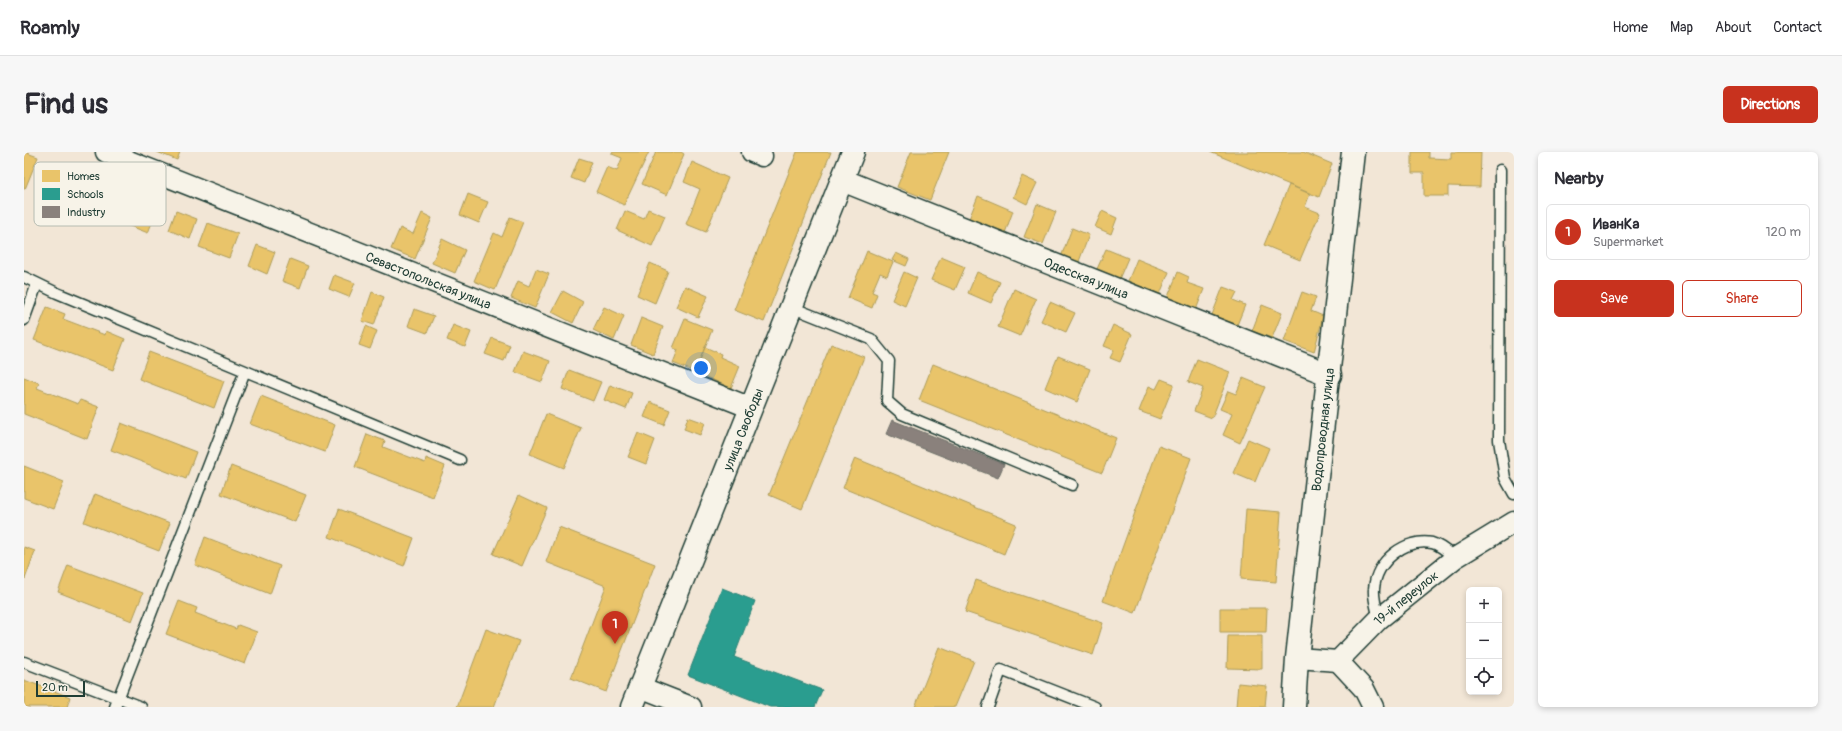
<!DOCTYPE html>
<html lang="en">
<head>
<meta charset="utf-8">
<style>
	body { margin:0; font-family:Pangolin,sans-serif; background:#f7f7f7; color:#2b2b33 }
	.controls { position:absolute; right:12px; bottom:12px; display:grid; overflow:hidden; border-radius:6px; box-shadow:0 2px 6px #0003 }
	.controls button { width:36px; height:36px; display:grid; place-items:center; padding:0; border:0; border-bottom:1px solid #e1e1e2; background:#fff; color:#2b2b33; font:20px sans-serif }
	.scale { position:absolute; left:12px; bottom:10px; width:49px; box-sizing:border-box; padding-left:4px; border:2px solid #1f3d34; border-top:0; font-size:11px; line-height:14px; white-space:nowrap; color:#1f3d34; -webkit-text-stroke:3px #f7f3e8; paint-order:stroke }
	.you { position:absolute; left:677px; top:216px; width:14px; height:14px; margin:-10px; border:3px solid #fff; border-radius:50%; background:#1a73e8; box-shadow:0 0 0 6px #1a73e833 }
	.badge { display:grid; place-items:center; width:26px; height:26px; border-radius:50%; background:#c8321e; color:#fff; font-size:13px; font-weight:700 }
	.pin { position:absolute; translate:-50% -33px; filter:drop-shadow(0 1px 2px #0008) }
	.pin::after { content:''; position:absolute; top:21px; width:14px; height:12px; background:inherit; clip-path:polygon(0 0,100% 0,50% 100%) }
	.list { margin:0; padding:0; list-style:none }
	h2 { display:flex; justify-content:space-between; align-items:center; height:52px; margin:0; padding:0 16px; font-size:17px }
	h2 small { font-size:13px; font-weight:400; color:#7c7c81 }
	.list li { display:grid; grid-template-columns:26px 1fr auto; gap:12px; align-items:center; box-sizing:border-box; height:56px; margin:0 8px 8px; padding:0 8px; border:1px solid #e1e1e2; border-radius:6px }
	.list b { display:block; font-size:15px; white-space:nowrap }
	.list p { margin:0; font-size:13px; white-space:nowrap; color:#7c7c81 }
	.list em { font-size:13px; font-style:normal; color:#7c7c81 }
	.actions { display:flex; gap:8px; padding:12px 16px }
	.actions a { flex:1; padding:9px 0; border:1px solid #c8321e; border-radius:6px; text-align:center; font-size:14px; color:#c8321e }
	.actions .main { background:#c8321e; color:#fff }
	.icon { flex:none; width:22px; height:22px; fill:none; stroke:currentColor; stroke-width:2; stroke-linecap:round; stroke-linejoin:round }
	.map { position:relative; flex:none; width:1490px; height:555px; overflow:hidden; border-radius:6px }
	header { display:flex; align-items:center; gap:24px; box-sizing:border-box; height:56px; padding:0 20px; background:#fff; border-bottom:1px solid #e1e1e2 }
	header strong { font-size:19px }
	nav { display:flex; gap:22px; margin-inline-start:auto; font-size:14px }
	.intro { display:flex; align-items:center; justify-content:space-between; box-sizing:border-box; height:96px; padding:0 24px }
	h1 { margin:0; font-size:28px }
	.button { padding:10px 18px; border-radius:6px; background:#c8321e; color:#fff; font-size:14px; font-weight:700 }
	main { display:flex; gap:24px; padding:0 24px }
	aside { flex:1; background:#fff; border-radius:6px; box-shadow:0 2px 6px #0003 }
	.map>svg:first-child { display:block }
	.homes { fill:#e9c46a; stroke:#ac9c5a }
	.schools { fill:#2a9d8f; stroke:#278074 }
	.industry { fill:#8a817c; stroke:#6a6d66 }
	.lines { fill:none; stroke-linecap:round; stroke-linejoin:round }
	.service-casing { stroke:#1f3d34; stroke-width:13 }
	.minor-casing { stroke:#1f3d34; stroke-width:23 }
	.tertiary-casing { stroke:#1f3d34; stroke-width:25 }
	.secondary-casing { stroke:#1f3d34; stroke-width:25 }
	.service { stroke:#f7f3e8; stroke-width:10 }
	.minor { stroke:#f7f3e8; stroke-width:20 }
	.tertiary { stroke:#f7f3e8; stroke-width:22 }
	.secondary { stroke:#f7f3e8; stroke-width:22 }
	.labels { text-anchor:middle; stroke-width:4; stroke-linejoin:round; paint-order:stroke }
	.street-label { font-size:13px; fill:#1f3d34; stroke:#f7f3e8 }
	.key { fill:#f7f3e8; stroke:#b6bcb2; stroke-width:1 }
	.key-label { font-size:11px; fill:#1f3d34 }
</style>
</head>
<body>
<header>
<strong>Roamly</strong>
<nav><a>Home</a><a>Map</a><a>About</a><a>Contact</a></nav>
</header>
<div class="intro"><h1>Find us</h1><a class="button">Directions</a></div>
<main>
<div class="map">
<svg width="1490" height="555" viewBox="0 0 1490 555">
	<rect width="100%" height="100%" fill="#f2e6d6"/>
	<filter id="ink" filterUnits="userSpaceOnUse"><feTurbulence type="fractalNoise" baseFrequency=".025" numOctaves="2"/><feDisplacementMap in="SourceGraphic" scale="8" xChannelSelector="R" yChannelSelector="G"/><feConvolveMatrix kernelMatrix="1 2 1 2 8 2 1 2 1" color-interpolation-filters="sRGB"/></filter>
	<g filter="url(#ink)">
		<path class="homes" d="M 0,0 L 14,5 L 1,37 L 0,37 Z
			M 133,0 L 156,0 L 153,8 Z
			M 588,0 L 625,0 L 600,53 L 572,40 L 583,15 L 593,19 L 598,6 L 588,2 Z
			M 632,0 L 657,0 L 660,2 L 643,43 L 618,32 Z
			M 773,0 L 807,0 L 740,170 L 710,158 Z
			M 887,0 L 925,0 L 906,48 L 873,35 Z
			M 1186,0 L 1279,0 L 1308,12 L 1295,45 Z
			M 1388,0 L 1405,0 L 1405,6 L 1427,7 L 1427,0 L 1457,0 L 1456,35 L 1424,34 L 1424,44 L 1400,44 L 1400,21 L 1388,21 Z
			M 555,6 L 568,10 L 560,31 L 547,26 Z
			M 668,10 L 704,26 L 682,80 L 662,72 L 676,37 L 660,30 Z
			M 998,24 L 1013,31 L 1003,52 L 989,45 Z
			M 1265,33 L 1286,42 L 1281,55 L 1296,61 L 1276,108 L 1240,93 Z
			M 107,41 L 135,52 L 124,81 L 96,70 Z
			M 444,42 L 464,50 L 455,71 L 436,63 Z
			M 954,44 L 989,59 L 981,81 L 945,67 Z
			M 1013,52 L 1032,60 L 1019,92 L 1000,85 Z
			M 624,57 L 641,64 L 628,94 L 593,78 L 601,59 L 620,67 Z
			M 152,59 L 173,67 L 166,87 L 145,78 Z
			M 1078,59 L 1093,66 L 1087,82 L 1071,75 Z
			M 398,61 L 408,66 L 391,107 L 367,97 L 376,76 L 389,82 Z
			M 486,65 L 499,70 L 471,138 L 450,129 L 470,81 L 478,85 Z
			M 184,71 L 214,82 L 205,106 L 175,95 Z
			M 1048,76 L 1065,83 L 1054,112 L 1037,105 Z
			M 418,87 L 441,98 L 431,121 L 408,111 Z
			M 233,93 L 251,100 L 243,122 L 225,114 Z
			M 1082,97 L 1104,106 L 1095,127 L 1073,117 Z
			M 843,99 L 869,110 L 863,124 L 856,121 L 848,140 L 853,142 L 848,156 L 824,146 Z
			M 872,101 L 885,107 L 882,114 L 868,108 Z
			M 917,105 L 941,115 L 931,138 L 907,128 Z
			M 266,107 L 284,114 L 276,136 L 258,129 Z
			M 1113,107 L 1145,120 L 1136,142 L 1104,129 Z
			M 626,111 L 644,119 L 631,151 L 613,143 Z
			M 512,117 L 525,122 L 511,156 L 487,146 L 494,129 L 505,134 Z
			M 880,120 L 893,126 L 881,154 L 868,148 Z
			M 953,120 L 976,130 L 967,151 L 944,141 Z
			M 1154,120 L 1165,125 L 1163,131 L 1180,137 L 1172,158 L 1143,147 Z
			M 310,123 L 331,131 L 325,145 L 305,137 Z
			M 661,134 L 684,144 L 674,165 L 652,155 Z
			M 1199,135 L 1213,140 L 1209,148 L 1221,153 L 1213,173 L 1188,163 Z
			M 990,137 L 1012,147 L 996,184 L 974,175 Z
			M 539,139 L 559,150 L 549,171 L 528,160 Z
			M 348,140 L 360,145 L 350,173 L 338,169 Z
			M 1278,140 L 1292,145 L 1287,159 L 1299,164 L 1290,200 L 1260,189 Z
			M 1026,150 L 1051,161 L 1042,180 L 1017,169 Z
			M 1238,153 L 1258,161 L 1248,186 L 1228,179 Z
			M 23,155 L 41,162 L 39,167 L 81,183 L 82,179 L 101,187 L 89,218 L 10,188 Z
			M 580,155 L 600,164 L 590,188 L 569,178 Z
			M 390,157 L 410,164 L 403,181 L 384,174 Z
			M 617,166 L 639,175 L 629,202 L 607,193 Z
			M 661,167 L 688,178 L 671,220 L 649,211 L 654,198 L 649,196 Z
			M 429,173 L 447,180 L 441,195 L 423,188 Z
			M 1089,173 L 1108,182 L 1096,210 L 1086,206 L 1090,198 L 1080,194 Z
			M 342,174 L 353,179 L 346,197 L 335,193 Z
			M 468,186 L 486,193 L 480,209 L 461,202 Z
			M 807,192 L 840,205 L 778,357 L 745,343 Z
			M 681,195 L 697,202 L 696,205 L 716,214 L 707,236 L 671,220 Z
			M 499,199 L 526,209 L 518,230 L 491,220 Z
			M 125,200 L 200,229 L 190,256 L 115,227 Z
			M 1034,204 L 1066,217 L 1053,250 L 1021,236 Z
			M 1173,207 L 1206,220 L 1188,266 L 1170,259 L 1179,236 L 1164,230 Z
			M 909,212 L 1092,286 L 1078,321 L 895,248 Z
			M 545,218 L 577,230 L 569,249 L 538,237 Z
			M 0,225 L 15,231 L 13,236 L 54,252 L 56,248 L 75,255 L 63,287 L 0,262 Z
			M 1219,226 L 1241,235 L 1216,291 L 1199,283 L 1208,262 L 1196,257 L 1204,239 L 1212,242 Z
			M 1137,227 L 1150,232 L 1136,267 L 1115,259 L 1125,234 L 1132,237 Z
			M 586,233 L 608,241 L 602,257 L 580,248 Z
			M 237,244 L 311,273 L 301,300 L 226,272 Z
			M 626,250 L 646,258 L 640,273 L 620,265 Z
			M 522,262 L 557,276 L 540,316 L 506,302 Z
			M 664,265 L 681,271 L 676,283 L 660,277 Z
			M 97,271 L 172,300 L 162,327 L 87,298 Z
			M 614,281 L 631,288 L 622,312 L 604,305 Z
			M 343,282 L 361,289 L 359,295 L 401,311 L 402,306 L 421,314 L 409,345 L 331,315 Z
			M 1224,287 L 1245,296 L 1231,330 L 1209,321 Z
			M 1135,294 L 1167,306 L 1111,461 L 1079,449 Z
			M 831,306 L 992,372 L 980,402 L 819,336 Z
			M 0,314 L 40,330 L 29,357 L 0,346 Z
			M 207,314 L 282,343 L 271,370 L 197,342 Z
			M 71,342 L 146,371 L 135,399 L 60,370 Z
			M 495,343 L 523,356 L 498,414 L 469,402 Z
			M 315,357 L 390,386 L 380,414 L 305,385 Z
			M 1222,357 L 1257,360 L 1252,430 L 1217,427 Z
			M 535,375 L 631,412 L 582,540 L 547,526 L 582,434 L 522,410 Z
			M 181,385 L 256,414 L 246,442 L 171,413 Z
			M 0,395 L 11,399 L 1,427 L 0,426 Z
			M 44,413 L 119,441 L 108,469 L 34,440 Z
			M 952,428 L 1079,471 L 1069,503 L 941,460 Z
			M 155,449 L 173,456 L 171,461 L 212,477 L 214,473 L 233,480 L 221,512 L 142,482 Z
			M 1196,456 L 1243,456 L 1242,480 L 1196,480 Z
			M 462,477 L 495,489 L 470,555 L 433,555 Z
			M 1204,484 L 1238,484 L 1238,517 L 1203,516 Z
			M 915,495 L 950,509 L 931,555 L 891,555 Z
			M 0,528 L 46,545 L 43,555 L 0,555 Z
			M 1214,531 L 1243,534 L 1241,555 L 1212,555 Z"/>
		<path class="schools" d="M 698,436 L 731,449 L 710,505 L 798,538 L 791,555 L 746,555 L 664,523 Z"/>
		<path class="industry" d="M 868,268 L 980,312 L 974,326 L 862,282 Z"/>
		<g class="lines">
			<defs>
				<path id="service" d="M 1476,18 L 1475,288 L 1481,326 L 1490,342
					M 0,125 L 33,141 L 436,308
					M 767,155 L 847,187 L 865,209 L 863,249 L 878,262 L 1048,333
					M 0,168 L 13,132
					M 1355,467 C 1353,458 1349,446 1350,437 C 1352,409 1381,386 1408,391 C 1416,393 1425,401 1431,406
					M 0,510 L 117,555
					M 91,555 L 221,219
					M 964,555 L 977,518 L 1071,555"/>
				<g id="minor">
					<path id="s1" d="M 82,0 L 727,256"/>
					<path d="M 728,0 L 738,4"/>
					<path id="s2" d="M 1273,506 L 1314,509 L 1355,467 L 1431,406 L 1490,370"/>
					<path d="M 1314,509 L 1340,537 L 1349,555"/>
					<path d="M 616,535 L 667,555"/>
				</g>
				<g id="tertiary">
					<path id="s3" d="M 818,28 L 1306,223"/>
					<path id="s4" d="M 1270,555 L 1273,506 L 1329,0"/>
				</g>
				<g id="secondary">
					<path id="s5" d="M 608,555 L 829,0"/>
				</g>
			</defs>
			<use href="#service" class="service-casing"/>
			<use href="#minor" class="minor-casing"/>
			<use href="#tertiary" class="tertiary-casing"/>
			<use href="#secondary" class="secondary-casing"/>
			<use href="#service" class="service"/>
			<use href="#minor" class="minor"/>
			<use href="#tertiary" class="tertiary"/>
			<use href="#secondary" class="secondary"/>
		</g>
	</g>
	<g class="labels">
		<g class="street-label">
			<text dy="5" stroke="none"><textPath href="#s3" startOffset="263">Одесская улица</textPath></text>
			<text dy="5" stroke="none"><textPath href="#s1" startOffset="347">Севастопольская улица</textPath></text>
			<text dy="5" stroke="none"><textPath href="#s5" startOffset="299">улица Свободы</textPath></text>
			<text dy="5" stroke="none"><textPath href="#s4" startOffset="279">Водопроводная улица</textPath></text>
			<text dy="5" stroke="none"><textPath href="#s2" startOffset="134">19-й переулок</textPath></text>
		</g>
	</g>
	<rect x="10" y="10" width="132" height="64" rx="6" class="key"/>
	<rect x="18" y="18" width="18" height="12" fill="#e9c46a"/>
	<rect x="18" y="36" width="18" height="12" fill="#2a9d8f"/>
	<rect x="18" y="54" width="18" height="12" fill="#8a817c"/>
	<g class="key-label">
		<text x="43" y="28">Homes</text>
		<text x="43" y="46">Schools</text>
		<text x="43" y="64">Industry</text>
	</g>
</svg>
<div class="controls">
<button>+</button>
<button>−</button>
<button><svg class="icon" aria-label="locate" viewBox="0 0 24 24"><circle cx="12" cy="12" r="6"/><path d="M12 2v4M12 18v4M2 12h4M18 12h4"/></svg></button>
</div>
<div class="scale">20 m</div>
<div class="you"></div>
<div class="pin badge" style="left:591px;top:492px">1</div>
</div>
<aside>
<h2>Nearby<small></small></h2>
<ul class="list">
<li><span class="badge">1</span><div><b>ИванКа</b><p>Supermarket</p></div><em>120 m</em></li>
</ul>
<div class="actions"><a class="main">Save</a><a>Share</a></div>
</aside>
</main>
</body>
</html>
